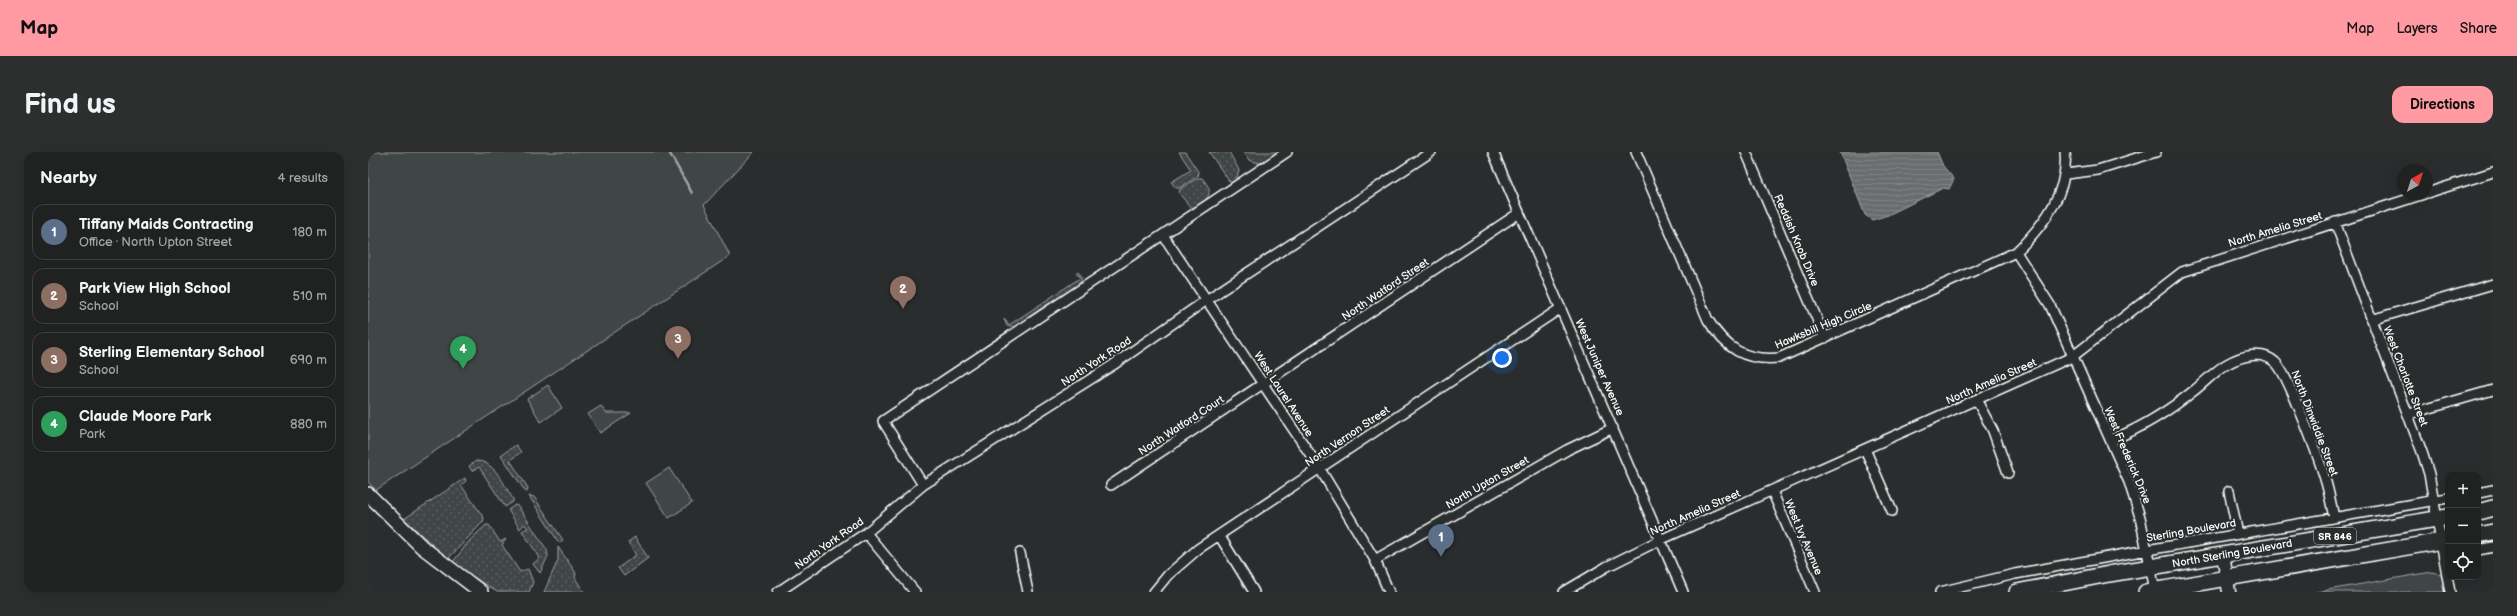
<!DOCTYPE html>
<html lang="en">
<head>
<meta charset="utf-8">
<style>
	body { margin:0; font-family:"Balsamiq Sans",sans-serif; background:#2d2f2f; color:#f1f3f6 }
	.controls { position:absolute; right:12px; bottom:12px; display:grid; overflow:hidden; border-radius:8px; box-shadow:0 4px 16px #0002 }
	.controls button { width:36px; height:36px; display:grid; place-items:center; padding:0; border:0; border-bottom:1px solid #3d3f40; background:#202222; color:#f1f3f6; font:20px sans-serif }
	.compass { position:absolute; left:2029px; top:12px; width:36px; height:36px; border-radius:50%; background:#202222; box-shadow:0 4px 16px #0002; rotate:39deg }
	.you { position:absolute; left:1134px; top:206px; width:14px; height:14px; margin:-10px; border:3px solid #fff; border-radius:50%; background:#1a73e8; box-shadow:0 0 0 6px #1a73e833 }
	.badge { display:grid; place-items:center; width:26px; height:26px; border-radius:50%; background:#ff9aa2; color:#fff; font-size:13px; font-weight:700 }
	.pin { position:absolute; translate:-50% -33px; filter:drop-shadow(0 1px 2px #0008) }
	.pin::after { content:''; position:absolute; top:21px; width:14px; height:12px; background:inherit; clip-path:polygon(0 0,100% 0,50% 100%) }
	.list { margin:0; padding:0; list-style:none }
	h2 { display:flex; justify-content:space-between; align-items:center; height:52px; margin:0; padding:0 16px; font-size:17px }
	h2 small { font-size:13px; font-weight:400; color:#a2a4a5 }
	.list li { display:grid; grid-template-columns:26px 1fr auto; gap:12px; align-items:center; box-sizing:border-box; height:56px; margin:0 8px 8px; padding:0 8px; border:1px solid #3d3f40; border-radius:12px }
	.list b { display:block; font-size:15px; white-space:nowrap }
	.list p { margin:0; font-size:13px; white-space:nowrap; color:#a2a4a5 }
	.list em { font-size:13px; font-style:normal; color:#a2a4a5 }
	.icon { flex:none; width:22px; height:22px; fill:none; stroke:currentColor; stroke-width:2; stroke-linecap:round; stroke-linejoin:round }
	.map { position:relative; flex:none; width:2125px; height:440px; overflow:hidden; border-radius:12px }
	header { display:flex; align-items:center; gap:24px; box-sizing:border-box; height:56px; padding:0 20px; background:#ff9aa2; color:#111 }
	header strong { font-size:19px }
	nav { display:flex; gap:22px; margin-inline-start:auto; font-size:14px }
	.intro { display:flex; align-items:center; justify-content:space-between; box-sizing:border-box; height:96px; padding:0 24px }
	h1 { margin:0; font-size:28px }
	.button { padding:10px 18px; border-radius:12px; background:#ff9aa2; color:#111; font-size:14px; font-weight:700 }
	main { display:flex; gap:24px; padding:0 24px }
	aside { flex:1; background:#202222; border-radius:12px; box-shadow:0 4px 16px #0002 }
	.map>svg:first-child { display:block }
	.grass { fill:url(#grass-dots); stroke:#a0a2a2 }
	.park { fill:#414445; stroke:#a0a2a2 }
	.water { fill:url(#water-rules); stroke:#a6a7a7 }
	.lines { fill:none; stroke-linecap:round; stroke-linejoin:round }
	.stream { stroke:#a6a7a7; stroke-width:2.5 }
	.minor-casing { stroke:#fff; stroke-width:12 }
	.tertiary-casing { stroke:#fff; stroke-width:15 }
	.secondary-casing { stroke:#fff; stroke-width:16 }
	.primary-casing { stroke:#fff; stroke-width:18 }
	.minor { stroke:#2a2d2e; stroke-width:9 }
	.tertiary { stroke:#2a2d2e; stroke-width:12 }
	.secondary { stroke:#2a2d2e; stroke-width:13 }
	.primary { stroke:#2a2d2e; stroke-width:15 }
	.labels { text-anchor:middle; stroke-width:4; stroke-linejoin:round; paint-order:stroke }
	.shield { fill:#2a2d2e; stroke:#bfc0c0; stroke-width:1 }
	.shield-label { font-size:10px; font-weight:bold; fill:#fff }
	.street-label { font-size:11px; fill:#fff; stroke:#2a2d2e }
</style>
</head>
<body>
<header>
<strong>Map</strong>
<nav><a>Map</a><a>Layers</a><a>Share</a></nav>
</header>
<div class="intro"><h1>Find us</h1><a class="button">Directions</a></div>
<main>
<aside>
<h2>Nearby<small>4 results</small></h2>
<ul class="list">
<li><span class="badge" style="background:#5c6f8a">1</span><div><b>Tiffany Maids Contracting</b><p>Office · North Upton Street</p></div><em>180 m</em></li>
<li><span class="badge" style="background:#8d6e63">2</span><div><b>Park View High School</b><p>School</p></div><em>510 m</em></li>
<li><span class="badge" style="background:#8d6e63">3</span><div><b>Sterling Elementary School</b><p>School</p></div><em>690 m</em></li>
<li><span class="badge" style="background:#2e9e5b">4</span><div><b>Claude Moore Park</b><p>Park</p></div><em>880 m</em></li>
</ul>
</aside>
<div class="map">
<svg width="2125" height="440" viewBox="0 0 2125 440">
	<defs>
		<pattern id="grass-dots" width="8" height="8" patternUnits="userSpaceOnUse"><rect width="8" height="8" fill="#414445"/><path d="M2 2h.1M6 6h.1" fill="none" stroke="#5e6061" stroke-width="1.8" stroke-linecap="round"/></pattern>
		<pattern id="water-rules" width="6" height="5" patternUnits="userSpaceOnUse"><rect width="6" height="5" fill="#6a6c6d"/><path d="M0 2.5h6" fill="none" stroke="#808283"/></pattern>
	</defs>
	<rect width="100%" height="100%" fill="#2a2d2e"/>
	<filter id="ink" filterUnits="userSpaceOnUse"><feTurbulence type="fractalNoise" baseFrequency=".025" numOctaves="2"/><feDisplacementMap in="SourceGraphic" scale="8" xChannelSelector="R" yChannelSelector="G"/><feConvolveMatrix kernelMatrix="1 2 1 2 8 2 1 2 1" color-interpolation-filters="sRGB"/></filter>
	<g filter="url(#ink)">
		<path class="grass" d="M 811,0 L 817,0 L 831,21 L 830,24 L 811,36 L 808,36 L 803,30 L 823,18 Z
			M 841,0 L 861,0 L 871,18 L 868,28 L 864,31 L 861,29 Z
			M 876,0 L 912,0 L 894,12 L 881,8 Z
			M 830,26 L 834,26 C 836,29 840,33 841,37 C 843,46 831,57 822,55 L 811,41 L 812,37 Z
			M 710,120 L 714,127 L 711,132 L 645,175 L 639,174 L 636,167 L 641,173 L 712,126 L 708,121 Z
			M 148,293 L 153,300 L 142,308 L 160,336 L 159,340 L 157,339 L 133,303 Z
			M 108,309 C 127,309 136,333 145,347 L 145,350 L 137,355 L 111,315 L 104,319 L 101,314 Z
			M 97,326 L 98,329 L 93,333 L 116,366 L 115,370 L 80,407 L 36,367 Z
			M 161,344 L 166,345 L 195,388 L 191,391 Z
			M 147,353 L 150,354 L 179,398 L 180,404 L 172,421 L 165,412 L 172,406 L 154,379 L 160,376 L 156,372 L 152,377 L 140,358 Z
			M 118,373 L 121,373 L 132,390 L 138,387 L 134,393 L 152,420 L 160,417 L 165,430 L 161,440 L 129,440 L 84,411 L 102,388 Z
			M 267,385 L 280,406 L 256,424 L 250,416 L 268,403 L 260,390 Z
			M 190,395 L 208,421 L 207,426 L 216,440 L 176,440 L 190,408 Z"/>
		<path class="park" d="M 0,0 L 386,0 L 336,53 L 362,104 L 8,338 L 0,330 Z
			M 180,233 L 194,256 L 173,270 L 159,247 Z
			M 233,254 L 238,261 L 263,261 L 232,281 L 220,262 Z
			M 301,316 L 324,351 L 301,366 L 278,331 Z
			M 2064,420 L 2073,422 L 2077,440 L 1948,440 Z"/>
		<path class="water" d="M 1472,0 L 1569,0 L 1575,14 L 1586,27 L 1581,37 L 1575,36 L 1520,63 L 1504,68 L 1497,63 Z"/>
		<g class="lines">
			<path class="stream" d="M 301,0 L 324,41"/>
			<defs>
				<path id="minor" d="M 1125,0 L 1315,440
					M 1268,0 L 1340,168 C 1358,197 1377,209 1411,206 L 1648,100 C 1676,73 1701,40 1697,0
					M 1378,0 L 1457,186
					M 1698,22 L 1730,18 L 1788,0
					M 2059,41 L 2125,20
					M 1967,70 L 2054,300 L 2061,322 L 2082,440
					M 795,83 L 952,317 L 1007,408 L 1021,440
					M 1648,100 L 1682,153 L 1761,330 L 1772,365 L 1787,438
					M 2003,168 L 2125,132
					M 1609,249 L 1625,279 L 1640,321
					M 2041,262 L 2125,238
					M 1743,288 C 1774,276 1802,258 1828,237 C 1838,229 1848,218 1859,212 C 1873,204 1894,198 1907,210 C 1920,221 1951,307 1957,327 C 1961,339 1963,353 1966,365
					M 1497,297 L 1524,359
					M 555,333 L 515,269 L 919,0
					M 743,333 L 1151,61
					M 1404,339 L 1447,440
					M 1861,339 L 1870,382
					M 2110,341 L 2125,338
					M 498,381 L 547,440
					M 851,383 L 886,440
					M 2110,398 L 2125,395
					M 652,401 L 660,440
					M 1007,408 L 1199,298 L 1245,276
					M 410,440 L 498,381 L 555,333 L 745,213 L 840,147 L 1063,0
					M 786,440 L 800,423 L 830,397 L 1193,156
					M 1196,440 L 1238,415 L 1292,388 L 1704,205 L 1814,120 L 2056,42
					M 1572,440 L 1647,422 L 1779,398 L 2080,346"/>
				<path id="tertiary" d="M 1855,403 L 1861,440"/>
				<path id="secondary" d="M 0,342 L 54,395 L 113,440"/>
				<path id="primary" d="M 2110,360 L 2125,356
					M 2110,383 L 2125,380
					M 1649,440 L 1741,422 L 2080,365
					M 1778,440 L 2080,388"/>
			</defs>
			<use href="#minor" class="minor-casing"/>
			<use href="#tertiary" class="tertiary-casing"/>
			<use href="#secondary" class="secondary-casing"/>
			<use href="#primary" class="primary-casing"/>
			<use href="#minor" class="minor"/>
			<use href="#tertiary" class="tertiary"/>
			<use href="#secondary" class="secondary"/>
			<use href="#primary" class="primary"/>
		</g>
	</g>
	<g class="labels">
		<rect class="shield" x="1946" y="376" width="42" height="16" rx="3"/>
		<g class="shield-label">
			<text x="1967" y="388">SR 846</text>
		</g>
		<g class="street-label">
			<text transform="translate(1907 77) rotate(-17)" y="4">North Amelia Street</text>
			<text transform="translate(1429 88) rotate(67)" y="4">Reddish Knob Drive</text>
			<text transform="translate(1017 137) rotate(-34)" y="4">North Watford Street</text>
			<text transform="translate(1455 173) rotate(-23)" y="4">Hawksbill High Circle</text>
			<text transform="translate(728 209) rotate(-33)" y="4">North York Road</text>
			<text transform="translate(1232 215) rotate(66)" y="4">West Juniper Avenue</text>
			<text transform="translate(2038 224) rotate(69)" y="4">West Charlotte Street</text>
			<text transform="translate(1623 229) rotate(-24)" y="4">North Amelia Street</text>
			<text transform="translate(916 242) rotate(57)" y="4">West Laurel Avenue</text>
			<text transform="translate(1947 271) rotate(69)" y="4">North Dinwiddie Street</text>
			<text transform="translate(813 273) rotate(-33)" y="4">North Watford Court</text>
			<text transform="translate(979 284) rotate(-34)" y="4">North Vernon Street</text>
			<text transform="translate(1760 303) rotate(67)" y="4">West Frederick Drive</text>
			<text transform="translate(1119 330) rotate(-30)" y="4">North Upton Street</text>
			<text transform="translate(1327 360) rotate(-24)" y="4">North Amelia Street</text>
			<text transform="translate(1823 378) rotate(-10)" y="4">Sterling Boulevard</text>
			<text transform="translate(1436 385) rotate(67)" y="4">West Ivy Avenue</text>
			<text transform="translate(461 391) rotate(-35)" y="4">North York Road</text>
			<text transform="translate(1864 401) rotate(-10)" y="4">North Sterling Boulevard</text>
		</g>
	</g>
</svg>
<div class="controls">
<button>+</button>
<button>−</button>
<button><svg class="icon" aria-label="locate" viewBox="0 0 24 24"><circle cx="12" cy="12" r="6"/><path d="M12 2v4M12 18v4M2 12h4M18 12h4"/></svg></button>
</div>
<svg class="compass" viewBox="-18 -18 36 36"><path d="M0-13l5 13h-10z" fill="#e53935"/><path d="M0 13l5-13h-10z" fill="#a2a4a5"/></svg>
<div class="you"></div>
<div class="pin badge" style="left:1073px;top:405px;background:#5c6f8a">1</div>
<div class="pin badge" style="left:535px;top:157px;background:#8d6e63">2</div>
<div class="pin badge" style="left:310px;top:207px;background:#8d6e63">3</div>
<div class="pin badge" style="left:95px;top:217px;background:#2e9e5b">4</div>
</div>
</main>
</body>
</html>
